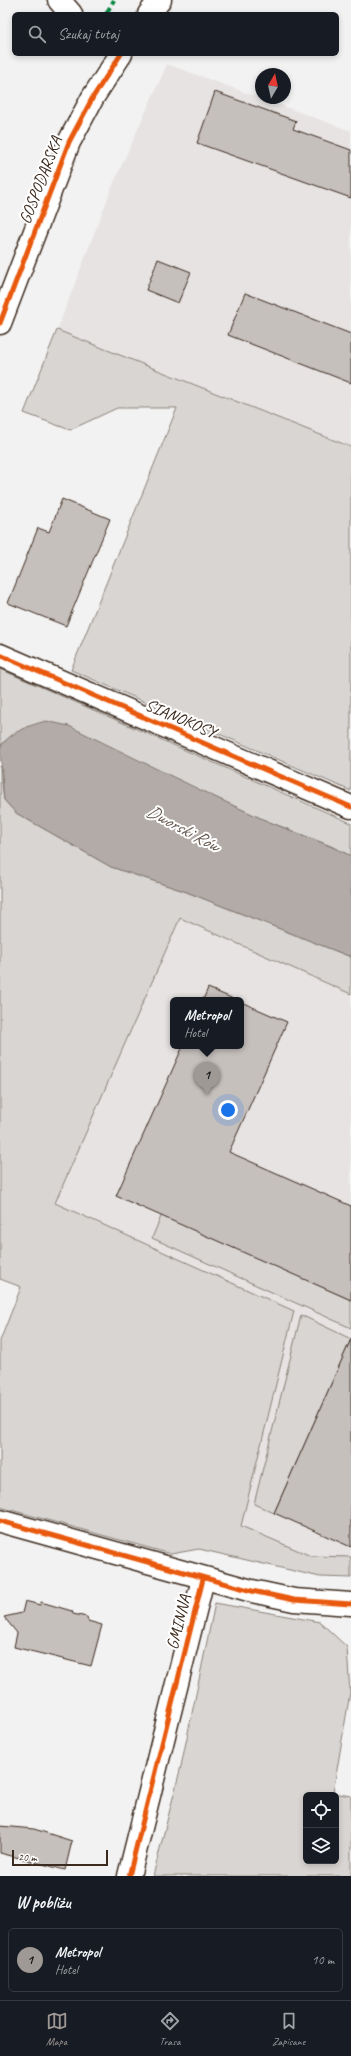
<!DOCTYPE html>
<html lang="pl">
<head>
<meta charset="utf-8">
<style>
	body { margin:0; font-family:Caveat,sans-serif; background:#20242c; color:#f1f3f6 }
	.controls { position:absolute; right:12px; bottom:12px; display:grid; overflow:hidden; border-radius:6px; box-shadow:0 2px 6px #0003 }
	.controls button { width:36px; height:36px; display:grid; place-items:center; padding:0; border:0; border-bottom:1px solid #363941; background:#171b24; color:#f1f3f6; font:20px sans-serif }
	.compass { position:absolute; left:255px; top:68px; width:36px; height:36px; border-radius:50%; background:#171b24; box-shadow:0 2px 6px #0003; rotate:9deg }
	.scale { position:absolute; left:12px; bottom:10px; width:96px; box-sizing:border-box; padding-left:4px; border:2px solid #3b2a1e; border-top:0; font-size:11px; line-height:14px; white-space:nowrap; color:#3b2a1e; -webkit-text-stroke:3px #fff; paint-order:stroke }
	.you { position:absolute; left:228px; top:1110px; width:14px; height:14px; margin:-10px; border:3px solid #fff; border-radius:50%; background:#1a73e8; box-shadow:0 0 0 6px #1a73e833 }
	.badge { display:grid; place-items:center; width:26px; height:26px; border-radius:50%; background:#9f9995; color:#111; font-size:13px; font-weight:700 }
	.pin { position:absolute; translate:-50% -33px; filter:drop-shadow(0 1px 2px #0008) }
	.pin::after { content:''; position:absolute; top:21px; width:14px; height:12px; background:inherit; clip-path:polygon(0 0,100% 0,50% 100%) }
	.popup { position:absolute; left:170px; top:997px; width:74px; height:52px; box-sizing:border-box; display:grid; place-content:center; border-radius:6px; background:#171b24; filter:drop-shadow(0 1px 3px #0005); font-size:13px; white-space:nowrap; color:#9ea1a6 }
	.popup b { font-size:15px; color:#f1f3f6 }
	.popup::after { content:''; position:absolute; left:50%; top:100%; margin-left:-8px; border:8px solid transparent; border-top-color:#171b24 }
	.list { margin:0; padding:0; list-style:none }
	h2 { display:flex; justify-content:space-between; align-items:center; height:52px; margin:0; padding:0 16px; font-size:17px }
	h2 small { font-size:13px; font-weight:400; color:#9ea1a6 }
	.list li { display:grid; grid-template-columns:26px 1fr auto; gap:12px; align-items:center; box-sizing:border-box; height:64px; margin:0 8px 8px; padding:0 8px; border:1px solid #363941; border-radius:6px }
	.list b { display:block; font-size:15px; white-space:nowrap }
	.list p { margin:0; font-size:13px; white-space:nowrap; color:#9ea1a6 }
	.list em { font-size:13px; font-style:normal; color:#9ea1a6 }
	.icon { flex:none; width:22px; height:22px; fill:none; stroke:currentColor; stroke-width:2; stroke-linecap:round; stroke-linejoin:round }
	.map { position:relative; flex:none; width:351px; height:1876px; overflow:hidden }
	.search { position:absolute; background:#171b24; box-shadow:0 2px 6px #0003; left:12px; right:12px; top:12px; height:44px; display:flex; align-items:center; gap:10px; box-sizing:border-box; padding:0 14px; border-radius:6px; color:#9ea1a6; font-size:15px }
	.sheet { height:124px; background:#171b24 }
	nav { display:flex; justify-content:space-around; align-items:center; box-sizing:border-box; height:56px; border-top:1px solid #363941; background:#171b24; font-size:11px; color:#9ea1a6 }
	nav a { display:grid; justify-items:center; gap:2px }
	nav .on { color:#9f9995 }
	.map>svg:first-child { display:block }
	.built { fill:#e6e3e2; fill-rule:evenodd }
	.green { fill:#d8d5d2; stroke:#8a8078; fill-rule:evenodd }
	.water { fill:#b2aba7; stroke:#827770 }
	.building { fill:#c6c0bd; stroke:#3b2a1e }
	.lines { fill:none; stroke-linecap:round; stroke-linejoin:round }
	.street-casing { stroke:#3b2a1e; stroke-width:25 }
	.street { stroke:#fff; stroke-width:22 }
	.quiet { stroke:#00873e; stroke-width:4; stroke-dasharray:8 4; stroke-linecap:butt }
	.cycleway-casing { stroke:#fff; stroke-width:8 }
	.cycleway { stroke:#e8590c; stroke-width:5 }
	.labels { text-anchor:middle; stroke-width:4; stroke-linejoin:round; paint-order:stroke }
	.street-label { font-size:17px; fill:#3b2a1e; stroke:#fff }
	.water-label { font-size:18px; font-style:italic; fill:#65574e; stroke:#fff }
</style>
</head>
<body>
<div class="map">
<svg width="351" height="1876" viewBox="0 0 351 1876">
	<rect width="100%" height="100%" fill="#f3f2f2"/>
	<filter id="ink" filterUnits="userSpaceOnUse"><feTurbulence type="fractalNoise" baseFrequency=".025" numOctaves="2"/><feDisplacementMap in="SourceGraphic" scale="8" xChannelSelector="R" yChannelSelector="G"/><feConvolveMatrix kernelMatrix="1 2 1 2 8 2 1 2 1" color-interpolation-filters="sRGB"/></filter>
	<g filter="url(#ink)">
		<path class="built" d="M 167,64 L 351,131 L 351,447 L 57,330 L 112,187 Z
			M 222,783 L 351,844 L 351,1578 L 320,1577 L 239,1534 L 293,1311 L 55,1204 ZM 173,1000 L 241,1000 L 241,1046 L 173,1046 Z"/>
		<path class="green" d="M 57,330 L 351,447 L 351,791 L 71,670 L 177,408 L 117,408 L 70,430 L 24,413 Z
			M 0,669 L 351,823 L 351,856 L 331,846 L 267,821 L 205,793 L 28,726 L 2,743 L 0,749 Z
			M 0,766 L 4,800 L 16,813 L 111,867 L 184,891 L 351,957 L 351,994 L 180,918 L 55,1203 L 294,1311 L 241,1526 L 311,1556 L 351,1557 L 351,1578 L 320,1577 L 199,1549 L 171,1554 L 0,1507 L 0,1341 L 21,1287 L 0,1279 Z
			M 162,1214 L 351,1300 L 351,1328 L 152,1238 Z
			M 301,1315 L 351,1339 L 274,1513 L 254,1504 Z
			M 215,1603 L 320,1622 L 347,1647 L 350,1693 L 333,1793 L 351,1796 L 351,1876 L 153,1876 L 181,1766 ZM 306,1795 L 336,1795 L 336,1861 L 306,1861 Z"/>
		<path class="water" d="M 46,721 L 69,726 C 135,758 200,791 267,821 C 295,833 324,842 351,856 L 351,957 L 184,891 L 111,867 L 16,813 L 4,800 L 0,749 C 7,733 30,725 46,721 Z"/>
		<path class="building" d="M 215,92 L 296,121 L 293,129 L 351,150 L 351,198 L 197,143 Z
			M 158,259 L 191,272 L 178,303 L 146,290 Z
			M 245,293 L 351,334 L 351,383 L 228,335 Z
			M 62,499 L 110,519 L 66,626 L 8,603 L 38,528 L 49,532 Z
			M 208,988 L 236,1000 L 203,1000 Z
			M 241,1002 L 287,1022 L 229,1152 L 351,1206 L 351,1300 L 116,1196 L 183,1046 L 241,1046 Z
			M 351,1339 L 351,1547 L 274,1513 Z
			M 25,1601 L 40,1605 L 41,1602 L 72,1611 L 73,1614 L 87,1617 L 88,1621 L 102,1625 L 91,1666 L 14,1647 L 17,1633 L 4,1617 L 22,1613 Z
			M 0,1826 L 34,1829 L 72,1841 L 65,1870 L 0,1853 Z"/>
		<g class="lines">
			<defs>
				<path id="street" d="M 59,0 L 71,14
					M 149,14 L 160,0
					M 0,323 L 69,142 L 93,97 L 121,54
					M 0,655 L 351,807
					M 0,1521 L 252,1591 L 294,1600 L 351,1604
					M 129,1876 L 203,1579"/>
			</defs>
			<use href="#street" class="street-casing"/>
			<use href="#street" class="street"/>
			<path class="quiet" d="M 106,14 L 114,0"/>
			<defs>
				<path id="cycleway" d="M 0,323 L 69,142 L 93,97 L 121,54
					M 0,655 L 351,807
					M 0,1521 L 252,1591 L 294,1600 L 351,1604
					M 129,1876 L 203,1579"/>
			</defs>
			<use href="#cycleway" class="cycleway-casing"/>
			<use href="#cycleway" class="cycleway"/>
		</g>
	</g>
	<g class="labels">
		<g class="street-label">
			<text transform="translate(40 180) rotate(-69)" y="6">GOSPODARSKA</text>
			<text transform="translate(181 718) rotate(23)" y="6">SIANOKOSY</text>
			<text transform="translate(178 1622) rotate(-76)" y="6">GMINNA</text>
		</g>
		<g class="water-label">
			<text transform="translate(183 828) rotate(28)" y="6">Dworski Rów</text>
		</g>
	</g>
</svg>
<div class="controls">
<button><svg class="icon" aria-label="locate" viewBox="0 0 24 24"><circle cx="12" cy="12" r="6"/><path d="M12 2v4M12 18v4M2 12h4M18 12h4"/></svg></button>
<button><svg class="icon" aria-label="layers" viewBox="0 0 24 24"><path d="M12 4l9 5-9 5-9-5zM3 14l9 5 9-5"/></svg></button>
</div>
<svg class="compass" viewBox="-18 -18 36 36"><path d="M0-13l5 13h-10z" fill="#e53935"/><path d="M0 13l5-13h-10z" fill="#9ea1a6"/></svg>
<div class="scale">20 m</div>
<div class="you"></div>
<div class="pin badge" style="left:207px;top:1095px">1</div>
<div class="popup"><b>Metropol</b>Hotel</div>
<div class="search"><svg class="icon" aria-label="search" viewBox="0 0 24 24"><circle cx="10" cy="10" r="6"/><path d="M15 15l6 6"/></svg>Szukaj tutaj</div>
</div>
<section class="sheet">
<h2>W pobliżu<small></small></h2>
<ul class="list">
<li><span class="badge">1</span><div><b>Metropol</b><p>Hotel</p></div><em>10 m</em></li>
</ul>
</section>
<nav>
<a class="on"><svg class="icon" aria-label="map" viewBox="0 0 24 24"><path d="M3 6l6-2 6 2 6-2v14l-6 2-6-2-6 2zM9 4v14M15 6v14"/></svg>Mapa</a>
<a><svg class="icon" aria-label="directions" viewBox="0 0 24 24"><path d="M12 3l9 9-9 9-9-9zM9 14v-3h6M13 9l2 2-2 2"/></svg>Trasa</a>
<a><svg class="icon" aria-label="saved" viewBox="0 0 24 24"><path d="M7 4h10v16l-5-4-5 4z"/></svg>Zapisane</a>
</nav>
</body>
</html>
